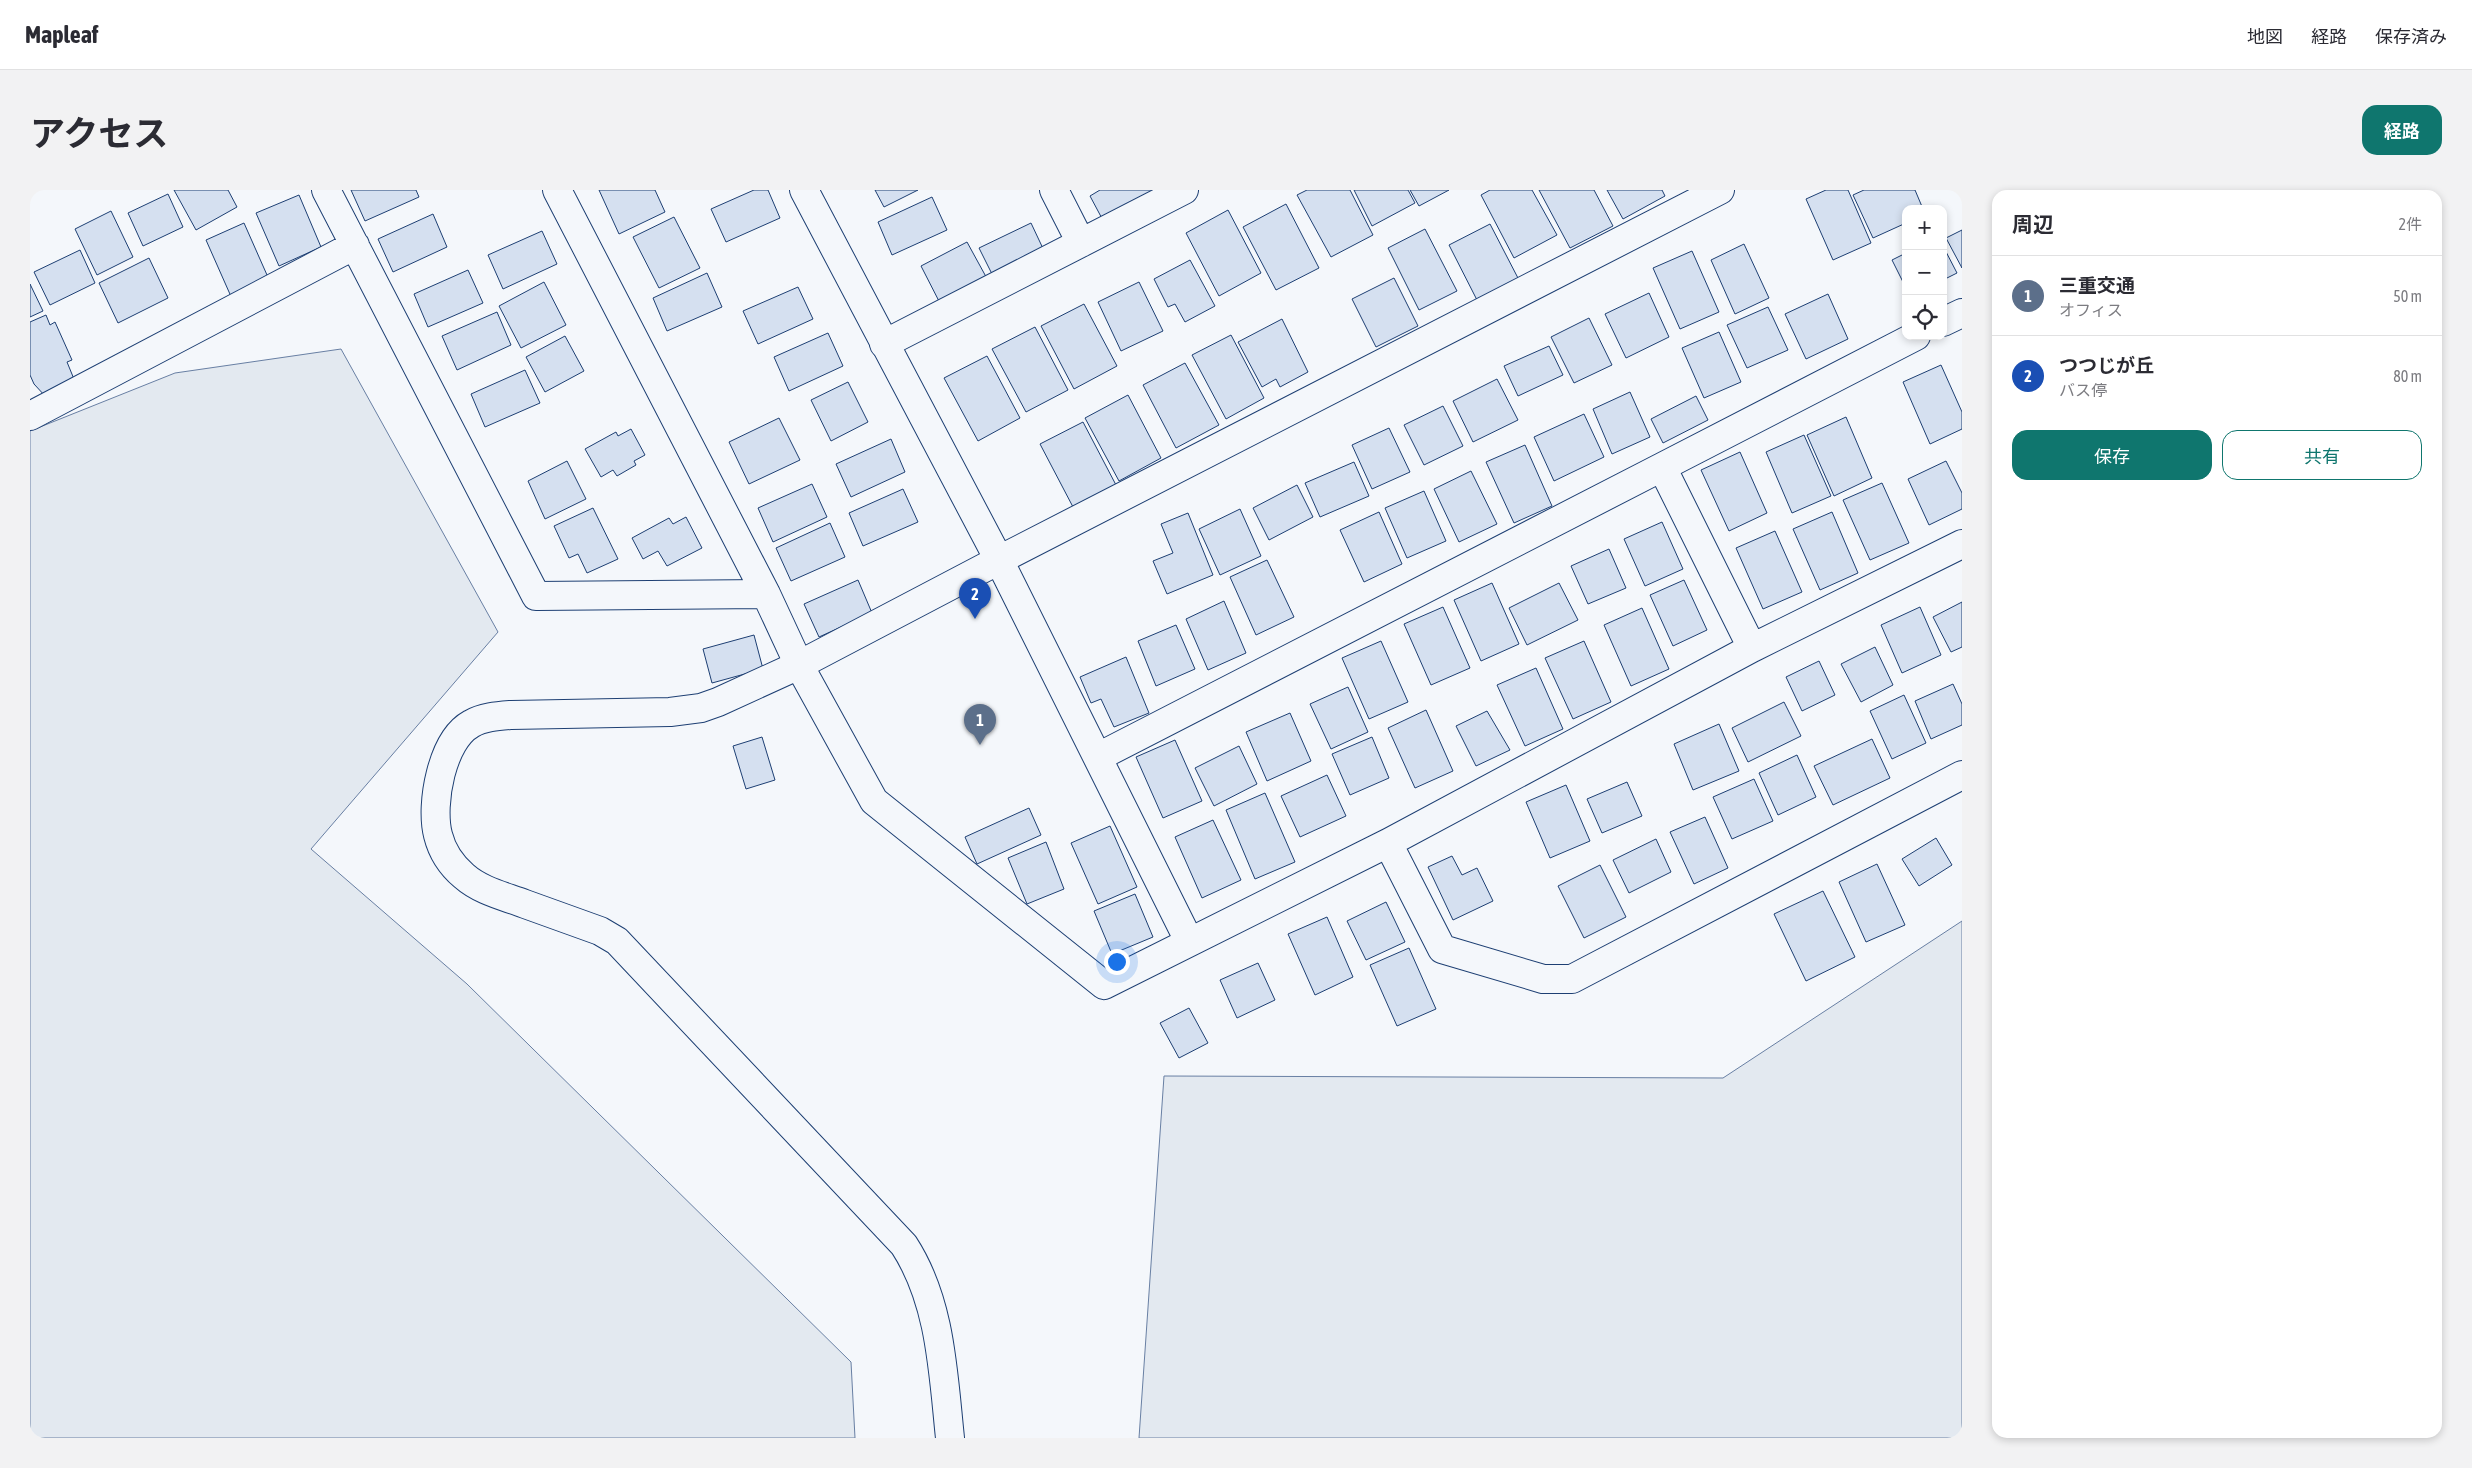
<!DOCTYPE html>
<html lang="ja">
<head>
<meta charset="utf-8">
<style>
	body { margin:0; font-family:"Asap Condensed","Noto Sans JP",sans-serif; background:#f2f2f3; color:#2b2b33 }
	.controls { position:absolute; right:15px; top:15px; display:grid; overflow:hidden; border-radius:10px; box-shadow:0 2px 8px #0003 }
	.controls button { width:45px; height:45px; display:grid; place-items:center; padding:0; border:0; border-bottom:1px solid #e1e1e2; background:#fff; color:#2b2b33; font:25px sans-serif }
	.you { position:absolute; left:1086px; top:771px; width:18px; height:18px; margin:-12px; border:4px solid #fff; border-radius:50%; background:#1a73e8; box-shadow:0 0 0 8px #1a73e833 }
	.badge { display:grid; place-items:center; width:32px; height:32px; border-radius:50%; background:#0f766e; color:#fff; font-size:16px; font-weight:700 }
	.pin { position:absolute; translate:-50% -41px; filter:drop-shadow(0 1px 2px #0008) }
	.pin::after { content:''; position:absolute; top:26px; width:18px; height:15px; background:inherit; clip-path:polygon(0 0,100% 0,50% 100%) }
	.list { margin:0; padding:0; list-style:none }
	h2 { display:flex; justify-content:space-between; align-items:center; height:65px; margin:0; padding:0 20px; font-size:21px }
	h2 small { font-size:16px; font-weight:400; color:#7c7c81 }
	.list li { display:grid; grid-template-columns:32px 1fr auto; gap:15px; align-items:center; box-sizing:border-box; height:80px; padding:0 20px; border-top:1px solid #e1e1e2 }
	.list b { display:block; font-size:19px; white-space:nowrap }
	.list p { margin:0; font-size:16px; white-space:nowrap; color:#7c7c81 }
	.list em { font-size:16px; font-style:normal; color:#7c7c81 }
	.actions { display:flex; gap:10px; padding:15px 20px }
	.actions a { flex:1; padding:11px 0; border:1px solid #0f766e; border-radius:15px; text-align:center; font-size:18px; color:#0f766e }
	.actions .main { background:#0f766e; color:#fff }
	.icon { flex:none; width:28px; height:28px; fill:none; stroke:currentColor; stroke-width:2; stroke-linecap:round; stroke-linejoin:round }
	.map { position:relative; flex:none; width:1932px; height:1248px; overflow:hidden; border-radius:15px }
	header { display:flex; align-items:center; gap:30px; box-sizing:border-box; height:70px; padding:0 25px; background:#fff; border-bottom:1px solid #e1e1e2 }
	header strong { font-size:24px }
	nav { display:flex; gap:28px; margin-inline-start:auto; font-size:18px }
	.intro { display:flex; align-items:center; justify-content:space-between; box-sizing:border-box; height:120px; padding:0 30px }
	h1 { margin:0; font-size:35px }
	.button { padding:12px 22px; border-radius:15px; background:#0f766e; color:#fff; font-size:18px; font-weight:700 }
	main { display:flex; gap:30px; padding:0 30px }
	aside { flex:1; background:#fff; border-radius:15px; box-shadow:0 2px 8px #0003 }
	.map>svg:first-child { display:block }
	.green { fill:#e3e9f0; stroke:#687fa3 }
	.building { fill:#d5e0f0; stroke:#1d3f73 }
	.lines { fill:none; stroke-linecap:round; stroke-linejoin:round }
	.street-casing { stroke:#1d3f73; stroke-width:30 }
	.secondary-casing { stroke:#1d3f73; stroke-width:30 }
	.street { stroke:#f4f7fb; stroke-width:28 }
	.secondary { stroke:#f4f7fb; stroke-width:28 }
</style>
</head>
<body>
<header>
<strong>Mapleaf</strong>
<nav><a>地図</a><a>経路</a><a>保存済み</a></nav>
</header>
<div class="intro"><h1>アクセス</h1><a class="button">経路</a></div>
<main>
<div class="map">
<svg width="1932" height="1248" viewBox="0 0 1932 1248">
	<rect width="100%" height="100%" fill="#f4f7fb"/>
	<path class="green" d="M 311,159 L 468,442 L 281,659 L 437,794 L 821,1172 L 825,1248 L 0,1248 L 0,241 L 145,183 Z
		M 1932,731 L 1932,1248 L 1109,1248 L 1134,886 L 1693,888 Z"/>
	<path class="building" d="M 144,0 L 198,0 L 207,17 L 166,40 Z
		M 321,0 L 386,0 L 389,7 L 335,31 Z
		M 569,0 L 625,0 L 635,22 L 589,44 Z
		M 724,0 L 738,0 L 750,28 L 696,52 L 681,19 Z
		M 845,0 L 888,0 L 854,17 Z
		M 1070,0 L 1129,0 L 1076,36 L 1060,6 Z
		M 1277,0 L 1320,0 L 1343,45 L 1301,67 L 1267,5 Z
		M 1324,0 L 1378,0 L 1385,13 L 1342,36 Z
		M 1380,0 L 1419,0 L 1389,16 Z
		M 1460,0 L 1502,0 L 1527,45 L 1484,68 L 1451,5 Z
		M 1509,0 L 1564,0 L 1583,36 L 1540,58 Z
		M 1577,0 L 1632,0 L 1635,6 L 1593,29 Z
		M 1796,0 L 1818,0 L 1841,53 L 1803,70 L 1776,9 Z
		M 1834,0 L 1885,0 L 1893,19 L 1876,19 L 1876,33 L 1843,48 L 1823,5 Z
		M 138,4 L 153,37 L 113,56 L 98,23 Z
		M 269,5 L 291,57 L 249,76 L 226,23 Z
		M 902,7 L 917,40 L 862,65 L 848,32 Z
		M 1256,14 L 1289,78 L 1246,100 L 1213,37 Z
		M 1198,20 L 1231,83 L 1189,106 L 1156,43 Z
		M 81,21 L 103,67 L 67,85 L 45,39 Z
		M 403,24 L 417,57 L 363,82 L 348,49 Z
		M 644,27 L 670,78 L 629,98 L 603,47 Z
		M 214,33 L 241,94 L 203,111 L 176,50 Z
		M 1001,33 L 1017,67 L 966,92 L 949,58 Z
		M 1460,34 L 1489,90 L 1448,112 L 1419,55 Z
		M 1395,39 L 1427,101 L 1389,120 L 1358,58 Z
		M 1932,40 L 1932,78 L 1916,48 Z
		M 512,41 L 527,74 L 473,99 L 458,65 Z
		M 937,52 L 960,94 L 913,119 L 891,76 Z
		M 1714,54 L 1739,108 L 1705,124 L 1681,70 Z
		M 1913,56 L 1927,83 L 1913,90 Z
		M 50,60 L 65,93 L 20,115 L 4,82 Z
		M 1662,61 L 1689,122 L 1650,139 L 1623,78 Z
		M 1876,63 L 1876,98 L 1862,70 Z
		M 119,68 L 138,108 L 88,133 L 69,93 Z
		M 1160,70 L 1185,116 L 1155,132 L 1145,114 L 1138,117 L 1124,89 Z
		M 438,80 L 453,113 L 398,137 L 384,104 Z
		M 677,83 L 692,117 L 637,141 L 623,108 Z
		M 1364,88 L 1388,136 L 1346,157 L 1322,109 Z
		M 514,92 L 536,135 L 491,158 L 469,116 Z
		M 1109,92 L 1133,141 L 1091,161 L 1068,112 Z
		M 0,94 L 13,121 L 0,127 Z
		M 768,97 L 783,129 L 728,154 L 713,121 Z
		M 1619,103 L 1639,147 L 1596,168 L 1575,124 Z
		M 1798,104 L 1818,149 L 1776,169 L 1755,124 Z
		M 1054,114 L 1087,176 L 1044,199 L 1011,136 Z
		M 1738,117 L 1758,160 L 1717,178 L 1697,135 Z
		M 467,122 L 481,155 L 427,180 L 412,146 Z
		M 16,125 L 20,135 L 25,132 L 42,170 L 37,172 L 46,194 L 16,207 L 4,194 L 0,185 L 0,132 Z
		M 1559,128 L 1582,175 L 1544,193 L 1521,147 Z
		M 1252,129 L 1278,182 L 1250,197 L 1246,189 L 1232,197 L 1208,152 Z
		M 1005,137 L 1038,200 L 996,222 L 962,159 Z
		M 1689,142 L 1711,192 L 1674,208 L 1652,158 Z
		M 798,143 L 813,176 L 759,201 L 744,167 Z
		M 1201,145 L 1234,208 L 1196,229 L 1162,165 Z
		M 535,146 L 554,181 L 515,202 L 496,167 Z
		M 1519,156 L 1533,185 L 1488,206 L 1474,176 Z
		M 957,166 L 990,228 L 948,251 L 914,188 Z
		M 1155,173 L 1189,235 L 1146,258 L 1113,195 Z
		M 1911,175 L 1932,222 L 1932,239 L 1900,254 L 1873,192 Z
		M 495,180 L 510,213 L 455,237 L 441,204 Z
		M 1467,189 L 1488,230 L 1443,252 L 1423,211 Z
		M 818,192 L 838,232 L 801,251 L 781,210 Z
		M 1600,202 L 1620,247 L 1582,264 L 1563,219 Z
		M 1098,205 L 1131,268 L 1089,291 L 1055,228 Z
		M 1666,206 L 1678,230 L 1633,253 L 1621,229 Z
		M 1413,216 L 1433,256 L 1394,275 L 1374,235 Z
		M 1554,224 L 1574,267 L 1524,291 L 1504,247 Z
		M 1816,227 L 1842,288 L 1804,306 L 1777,245 Z
		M 749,228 L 770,270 L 719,294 L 699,252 Z
		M 1053,232 L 1086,295 L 1043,317 L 1010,254 Z
		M 1359,238 L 1380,282 L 1342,299 L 1322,255 Z
		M 601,239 L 615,265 L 604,271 L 606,275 L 587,286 L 583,280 L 571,287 L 555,259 L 586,242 L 588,246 Z
		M 1774,245 L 1801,306 L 1762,323 L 1736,262 Z
		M 861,249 L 875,282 L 821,307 L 806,274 Z
		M 1495,255 L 1522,316 L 1484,333 L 1456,272 Z
		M 1710,262 L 1737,323 L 1699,341 L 1671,280 Z
		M 537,271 L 556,309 L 515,329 L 498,291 Z
		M 1916,271 L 1932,303 L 1932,319 L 1899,335 L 1878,289 Z
		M 1324,272 L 1339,306 L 1290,327 L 1275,293 Z
		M 1441,281 L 1467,334 L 1429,352 L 1404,299 Z
		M 1852,293 L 1879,353 L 1840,370 L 1813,310 Z
		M 782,294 L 797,327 L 743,352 L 728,318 Z
		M 1267,295 L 1283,327 L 1239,350 L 1223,318 Z
		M 873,299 L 888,332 L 833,356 L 819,323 Z
		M 1394,301 L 1416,351 L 1377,368 L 1355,318 Z
		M 563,318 L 588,369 L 557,383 L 548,364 L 539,368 L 524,336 Z
		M 1210,319 L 1231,366 L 1190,385 L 1169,339 Z
		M 1349,322 L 1372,374 L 1334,392 L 1310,340 Z
		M 1802,322 L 1828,383 L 1790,400 L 1763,339 Z
		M 1158,323 L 1183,385 L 1137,404 L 1123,371 L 1143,363 L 1131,334 Z
		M 656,327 L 672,358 L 637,376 L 628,361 L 613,369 L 602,348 L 639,328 L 643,334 Z
		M 1632,332 L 1653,379 L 1615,396 L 1594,349 Z
		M 800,333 L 815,367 L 761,391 L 746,358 Z
		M 1745,341 L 1772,402 L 1733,419 L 1706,358 Z
		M 1579,359 L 1596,398 L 1558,414 L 1541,376 Z
		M 1237,370 L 1264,427 L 1226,445 L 1200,387 Z
		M 828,390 L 842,423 L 789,447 L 774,414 Z
		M 1654,390 L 1677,440 L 1643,456 L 1620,405 Z
		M 1462,393 L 1489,454 L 1451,471 L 1424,410 Z
		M 1529,393 L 1548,430 L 1497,455 L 1479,418 Z
		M 1194,411 L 1216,463 L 1178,480 L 1156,429 Z
		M 1932,412 L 1932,457 L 1921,462 L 1903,427 Z
		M 1413,417 L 1440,478 L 1401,495 L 1374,434 Z
		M 1890,417 L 1911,465 L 1872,483 L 1851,435 Z
		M 1612,418 L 1639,479 L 1601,496 L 1574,435 Z
		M 1146,435 L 1165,479 L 1126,496 L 1108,451 Z
		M 724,445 L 733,479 L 682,493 L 673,459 Z
		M 1351,451 L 1378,512 L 1339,529 L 1312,468 Z
		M 1554,451 L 1581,512 L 1543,529 L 1515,468 Z
		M 1845,457 L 1863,495 L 1831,512 L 1811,474 Z
		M 1096,467 L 1119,523 L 1084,537 L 1071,509 L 1061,513 L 1050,487 Z
		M 1789,471 L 1805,505 L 1772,521 L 1756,487 Z
		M 1506,478 L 1533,539 L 1495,556 L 1467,495 Z
		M 1923,494 L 1932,514 L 1932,535 L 1901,549 L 1885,511 Z
		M 1318,497 L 1338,542 L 1301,559 L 1280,514 Z
		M 1874,505 L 1896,553 L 1862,569 L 1840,521 Z
		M 1754,512 L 1771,546 L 1718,572 L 1702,538 Z
		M 1396,520 L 1423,581 L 1385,598 L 1358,538 Z
		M 1457,521 L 1480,560 L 1446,576 L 1426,536 Z
		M 1260,523 L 1281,571 L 1237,591 L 1216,542 Z
		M 1689,534 L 1709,581 L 1663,600 L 1644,554 Z
		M 732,547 L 745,590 L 716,599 L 703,556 Z
		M 1342,547 L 1359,588 L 1320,605 L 1302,564 Z
		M 1842,549 L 1860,588 L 1803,615 L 1784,576 Z
		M 1145,550 L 1172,611 L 1133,628 L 1106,567 Z
		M 1209,556 L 1227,594 L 1184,616 L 1165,578 Z
		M 1767,565 L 1786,607 L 1748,625 L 1729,583 Z
		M 1297,585 L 1316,626 L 1270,647 L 1251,606 Z
		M 1724,589 L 1743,631 L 1702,649 L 1683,607 Z
		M 1597,592 L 1612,626 L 1572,643 L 1557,609 Z
		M 1536,595 L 1560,651 L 1520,668 L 1496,612 Z
		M 1235,603 L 1265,672 L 1225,689 L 1196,620 Z
		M 999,618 L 1011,645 L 947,674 L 935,647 Z
		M 1675,627 L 1698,678 L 1664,694 L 1640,642 Z
		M 1183,630 L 1211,690 L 1172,708 L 1145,647 Z
		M 1080,636 L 1107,697 L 1068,714 L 1041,653 Z
		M 1906,648 L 1922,675 L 1889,696 L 1872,669 Z
		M 1626,649 L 1641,682 L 1599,703 L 1583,670 Z
		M 1016,652 L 1034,699 L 997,714 L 978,668 Z
		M 1422,666 L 1432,685 L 1447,678 L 1463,711 L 1423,730 L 1398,677 Z
		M 1847,674 L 1875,735 L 1836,752 L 1809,692 Z
		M 1570,675 L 1596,727 L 1554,748 L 1528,696 Z
		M 1793,701 L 1825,767 L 1776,791 L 1744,724 Z
		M 1105,704 L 1123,747 L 1082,764 L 1064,721 Z
		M 1356,712 L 1375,752 L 1336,770 L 1317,731 Z
		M 1297,727 L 1323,787 L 1285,805 L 1258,744 Z
		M 1379,758 L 1406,819 L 1367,836 L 1340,775 Z
		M 1228,773 L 1245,810 L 1207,828 L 1190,790 Z
		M 1159,818 L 1178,853 L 1149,868 L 1130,833 Z"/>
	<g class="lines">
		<defs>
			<path id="street" d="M 296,0 L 506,406 L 736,404
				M 527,0 L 736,404 L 769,475 L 844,611 L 1074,795 L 1358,653 L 1722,458 L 1932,354
				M 1024,0 L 1051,53
				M 1913,132 L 1932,123
				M 854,154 L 1154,0
				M 0,226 L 325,55
				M 1632,277 L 1886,146
				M 969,370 L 1159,751
				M 1068,567 L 1632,277 L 1722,458
				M 1358,653 L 1412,759 L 1513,789 L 1542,789 L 1932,585"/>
			<path id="secondary" d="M 774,0 L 969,370
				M 920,1248 C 913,1182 911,1112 874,1055 L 587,751 L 570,741 C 545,732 520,723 495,714 C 474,706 451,701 434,686 C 421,675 412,661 408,645 C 400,614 412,550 441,534 C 453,527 468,526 481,525 L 640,522 L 671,518 L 688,512 L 769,475 L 969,370 L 1690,0"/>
		</defs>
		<use href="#street" class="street-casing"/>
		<use href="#secondary" class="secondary-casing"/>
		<use href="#street" class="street"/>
		<use href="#secondary" class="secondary"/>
	</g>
</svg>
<div class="controls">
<button>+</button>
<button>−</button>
<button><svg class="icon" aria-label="locate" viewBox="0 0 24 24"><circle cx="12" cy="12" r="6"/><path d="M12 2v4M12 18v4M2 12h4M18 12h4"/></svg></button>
</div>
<div class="you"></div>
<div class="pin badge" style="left:950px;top:555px;background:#5c6f8a">1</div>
<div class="pin badge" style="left:945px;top:429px;background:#1a4fb4">2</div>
</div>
<aside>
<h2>周辺<small>2件</small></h2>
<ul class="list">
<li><span class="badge" style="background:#5c6f8a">1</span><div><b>三重交通</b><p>オフィス</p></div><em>50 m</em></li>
<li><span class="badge" style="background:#1a4fb4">2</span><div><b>つつじが丘</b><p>バス停</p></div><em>80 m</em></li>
</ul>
<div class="actions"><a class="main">保存</a><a>共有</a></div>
</aside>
</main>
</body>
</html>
